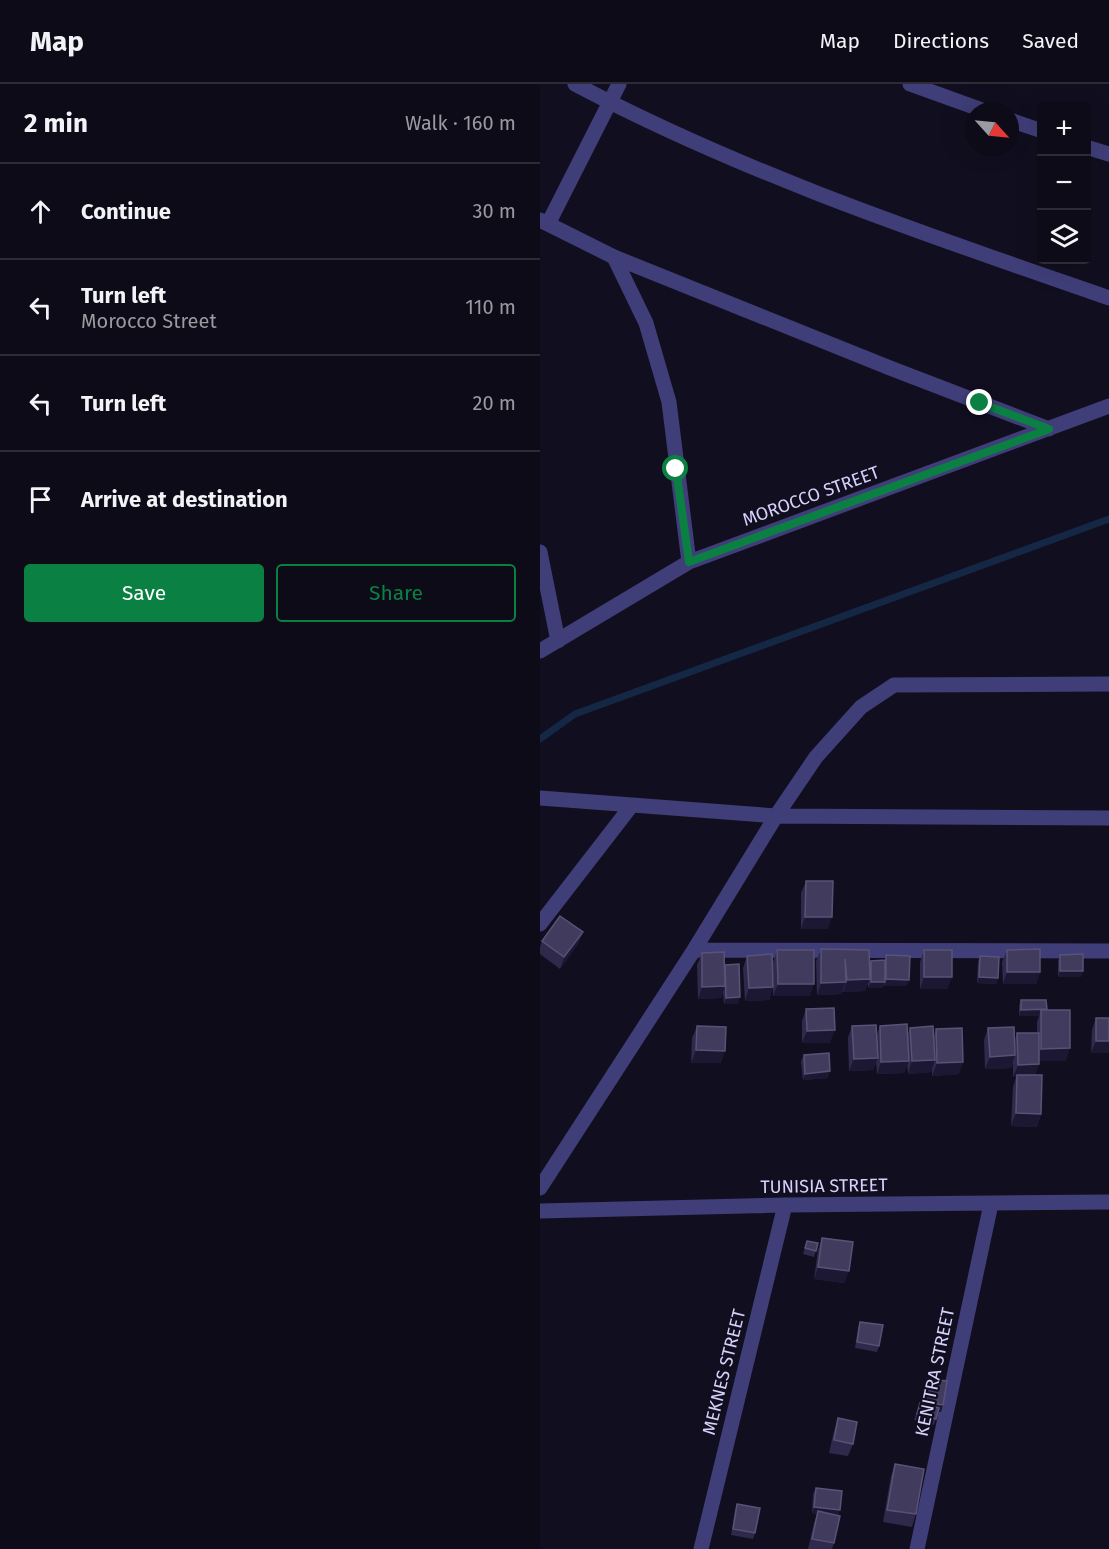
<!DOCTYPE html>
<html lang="en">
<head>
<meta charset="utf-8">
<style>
	body { margin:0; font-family:"Fira Sans",sans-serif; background:#161420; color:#f1f3f6 }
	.controls { position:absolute; right:18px; top:18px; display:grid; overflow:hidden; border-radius:6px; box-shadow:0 6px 24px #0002 }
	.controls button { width:54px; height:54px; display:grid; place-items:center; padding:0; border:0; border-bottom:2px solid #2d2b36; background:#0d0b17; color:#f1f3f6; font:30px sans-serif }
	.compass { position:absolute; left:425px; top:18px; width:54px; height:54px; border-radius:50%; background:#0d0b17; box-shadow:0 6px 24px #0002; rotate:117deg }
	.stop { position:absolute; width:18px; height:18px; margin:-14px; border:4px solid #0b8043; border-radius:50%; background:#fff }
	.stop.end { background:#0b8043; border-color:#fff; box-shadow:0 2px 6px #0008 }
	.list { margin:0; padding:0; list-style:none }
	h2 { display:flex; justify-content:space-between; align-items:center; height:78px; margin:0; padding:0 24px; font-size:26px }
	h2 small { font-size:20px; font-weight:400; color:#9a9ba1 }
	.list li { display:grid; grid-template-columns:39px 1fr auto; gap:18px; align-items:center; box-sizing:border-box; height:96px; padding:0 24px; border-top:2px solid #2d2b36 }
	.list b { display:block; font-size:22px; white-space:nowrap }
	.list p { margin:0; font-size:20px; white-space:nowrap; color:#9a9ba1 }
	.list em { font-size:20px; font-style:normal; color:#9a9ba1 }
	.actions { display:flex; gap:12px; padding:18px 24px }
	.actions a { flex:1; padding:14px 0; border:2px solid #0b8043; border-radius:6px; text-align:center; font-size:21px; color:#0b8043 }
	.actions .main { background:#0b8043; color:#fff }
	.icon { flex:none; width:33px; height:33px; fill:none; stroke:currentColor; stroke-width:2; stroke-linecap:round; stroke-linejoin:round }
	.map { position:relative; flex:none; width:569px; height:1465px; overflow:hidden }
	header { display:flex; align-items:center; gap:36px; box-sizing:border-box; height:84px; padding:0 30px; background:#0d0b17; border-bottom:2px solid #2d2b36 }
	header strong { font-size:28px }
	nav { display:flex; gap:33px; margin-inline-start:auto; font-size:21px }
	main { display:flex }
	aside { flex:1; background:#0d0b17 }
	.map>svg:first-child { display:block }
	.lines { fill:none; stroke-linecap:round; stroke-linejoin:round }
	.stream { stroke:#142744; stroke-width:7 }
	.street { stroke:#403e79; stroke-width:15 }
	.wall { fill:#2f2a4b }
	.shaded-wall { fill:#1c1732 }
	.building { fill:#413c5e; stroke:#585376; stroke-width:1.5 }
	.route { stroke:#0b8043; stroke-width:8 }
	.labels { text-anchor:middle; stroke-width:4.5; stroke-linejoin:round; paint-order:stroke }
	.street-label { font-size:18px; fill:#d5d1fa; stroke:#110f1f }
</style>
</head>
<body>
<header>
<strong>Map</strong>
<nav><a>Map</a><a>Directions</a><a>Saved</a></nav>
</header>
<main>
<aside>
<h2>2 min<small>Walk · 160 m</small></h2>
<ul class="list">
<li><svg class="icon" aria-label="ahead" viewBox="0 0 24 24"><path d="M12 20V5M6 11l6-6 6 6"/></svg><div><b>Continue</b></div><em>30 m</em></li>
<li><svg class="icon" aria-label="left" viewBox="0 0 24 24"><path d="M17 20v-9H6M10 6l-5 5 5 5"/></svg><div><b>Turn left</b><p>Morocco Street</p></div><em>110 m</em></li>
<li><svg class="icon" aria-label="left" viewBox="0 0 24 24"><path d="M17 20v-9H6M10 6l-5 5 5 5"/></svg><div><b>Turn left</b></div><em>20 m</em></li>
<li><svg class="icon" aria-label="arrive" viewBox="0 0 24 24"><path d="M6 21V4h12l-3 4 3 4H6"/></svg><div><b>Arrive at destination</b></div></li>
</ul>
<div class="actions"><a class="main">Save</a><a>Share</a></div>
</aside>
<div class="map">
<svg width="569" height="1465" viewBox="0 0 569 1465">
	<rect width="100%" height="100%" fill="#110f1f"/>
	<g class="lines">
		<path class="stream" d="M 0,655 L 35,630 L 569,435"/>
		<path class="street" d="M 35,0 C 205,90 388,151 569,214
			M 370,0 L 445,27
			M 470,36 L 502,47
			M 546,63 L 569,70
			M 0,136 L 74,173 L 350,284 L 509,345
			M 8,140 L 79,0
			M 74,173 L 106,239 L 129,318 L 149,478
			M 0,468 L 18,557
			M 0,567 L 149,478 L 569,322
			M 0,714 L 236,732 L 569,734
			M 0,840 L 92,721
			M 154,866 L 569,867
			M 0,1104 L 154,866 L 236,732 L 276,673 L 321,623 L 354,601 L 569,600
			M 0,1127 L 245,1121 L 569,1118
			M 161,1465 L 245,1121
			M 377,1465 L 451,1120"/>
	</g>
	<path class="wall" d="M 266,797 L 288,845 L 261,845 L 261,809 Z
		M 43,848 L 38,860 L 20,885 L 0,870 L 0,863 L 2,857 Z
		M 281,865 L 329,881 L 331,877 L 345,876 L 346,871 L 367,902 L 344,902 L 344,901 L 342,904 L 328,904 L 328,898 L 325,907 L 303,908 L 302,907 L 301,910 L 277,911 L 276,877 Z
		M 237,866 L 270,912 L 233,912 L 233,878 Z
		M 384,866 L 412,893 L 407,905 L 380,905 L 380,878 Z
		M 467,866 L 500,888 L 496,900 L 463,900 L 462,878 Z
		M 162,869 L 184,881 L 198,920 L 184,920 L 183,908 L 181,914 L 158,915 L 157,881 Z
		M 520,871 L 541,893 L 518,893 L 518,877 Z
		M 207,872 L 233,903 L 229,916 L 205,917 L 203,884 Z
		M 440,872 L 458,894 L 456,900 L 437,899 L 438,878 Z
		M 481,916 L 506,926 L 526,977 L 499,977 L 495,991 L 501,1030 L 497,1043 L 471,1042 L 473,1003 L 476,993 L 473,993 L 473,979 L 471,984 L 445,985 L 444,956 L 448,944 L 475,956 L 477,949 L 497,949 L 497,938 L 499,932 L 479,932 L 479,922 Z
		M 266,925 L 290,959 L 262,959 L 262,937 Z
		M 556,934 L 569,934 L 551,969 L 552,946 Z
		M 157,942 L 181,979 L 151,979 L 152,954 Z
		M 312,942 L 337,950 L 340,942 L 367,952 L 370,944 L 394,951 L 396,945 L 419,990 L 392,992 L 392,984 L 391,988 L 368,990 L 367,980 L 364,989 L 337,990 L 336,978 L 333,986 L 309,987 L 308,954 Z
		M 264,971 L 288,994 L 263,996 L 261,977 Z
		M 282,1154 L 309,1187 L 304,1199 L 274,1195 L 278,1166 Z
		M 267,1157 L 278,1159 L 274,1173 L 263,1170 Z
		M 320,1238 L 339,1262 L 337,1268 L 315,1264 L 318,1244 Z
		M 387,1295 L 401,1328 L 398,1327 L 394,1341 L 374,1336 L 380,1319 L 382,1320 L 385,1301 Z
		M 298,1334 L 313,1360 L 308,1372 L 289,1369 L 294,1347 Z
		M 355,1380 L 376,1430 L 372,1443 L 343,1438 L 351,1392 Z
		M 276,1404 L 298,1431 L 294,1459 L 292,1465 L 268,1465 L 274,1439 L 277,1430 L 272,1429 L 273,1410 Z
		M 197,1420 L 215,1449 L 213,1455 L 191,1451 L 195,1426 Z"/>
	<path class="shaded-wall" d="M 265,833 L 292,833 L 288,845 L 261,845 Z
		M 43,848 L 38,860 L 20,885 L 24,873 Z
		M 520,887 L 543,887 L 541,893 L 518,893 Z
		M 467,888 L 500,888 L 496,900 L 463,900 Z
		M 384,893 L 412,893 L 407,905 L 380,905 Z
		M 439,893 L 458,894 L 456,900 L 437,899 Z
		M 330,895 L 325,907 L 303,908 L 307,896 Z
		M 346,895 L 369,896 L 367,902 L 344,902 Z
		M 306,898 L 301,910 L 277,911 L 281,899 Z
		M 331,898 L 345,898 L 342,904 L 328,904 Z
		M 238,900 L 274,900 L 270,912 L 233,912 Z
		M 185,902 L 181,914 L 158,915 L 162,903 Z
		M 233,903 L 229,916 L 205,917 L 209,904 Z
		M 200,913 L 198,920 L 184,920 L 186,914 Z
		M 507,925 L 501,926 L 499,932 L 479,932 L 481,926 Z
		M 295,946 L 290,959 L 262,959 L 267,947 Z
		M 556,957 L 569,957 L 569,969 L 551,969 Z
		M 530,964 L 526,977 L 497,977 L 501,965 Z
		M 156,966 L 185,967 L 181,979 L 151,979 Z
		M 475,971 L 471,984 L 445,985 L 450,973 Z
		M 338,974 L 333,986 L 309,987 L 314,975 Z
		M 395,976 L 391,988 L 368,990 L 372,977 Z
		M 369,977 L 364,989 L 337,990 L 341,978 Z
		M 423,978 L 419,990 L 392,992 L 397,979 Z
		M 499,980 L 495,992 L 477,991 L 476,993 L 473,993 L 478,981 Z
		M 290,987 L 288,994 L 263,996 L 265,990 Z
		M 476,1029 L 501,1030 L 497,1043 L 471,1042 Z
		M 278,1183 L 309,1187 L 304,1199 L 274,1195 Z
		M 384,1318 L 403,1321 L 401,1328 L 382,1325 Z
		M 274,1423 L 300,1426 L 298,1432 L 278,1427 L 277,1430 L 272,1429 Z"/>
	<path class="building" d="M 266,797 L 293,797 L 292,833 L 265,833 Z
		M 20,832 L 43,848 L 24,873 L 2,857 Z
		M 281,865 L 329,866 L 330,895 L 307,896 L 305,875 L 306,898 L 281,899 Z
		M 500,865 L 500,888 L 467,888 L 467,866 Z
		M 237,866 L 274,866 L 274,900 L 238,900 Z
		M 384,866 L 412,866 L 412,893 L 384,893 Z
		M 184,868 L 185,902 L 162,903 L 162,869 Z
		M 232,870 L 233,903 L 209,904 L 207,872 Z
		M 543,870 L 543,887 L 520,887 L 520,871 Z
		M 346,871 L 370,872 L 369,896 L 346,895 Z
		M 440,872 L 459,873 L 458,894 L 439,893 Z
		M 345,876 L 345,898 L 331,898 L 331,877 Z
		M 199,880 L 200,913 L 186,914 L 185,881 Z
		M 481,916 L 506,916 L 507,925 L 481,926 Z
		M 294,924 L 295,946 L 267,947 L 266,925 Z
		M 501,926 L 530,926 L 530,964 L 501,965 Z
		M 556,934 L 569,934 L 569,957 L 556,957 Z
		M 367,940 L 369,977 L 341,978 L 340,942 Z
		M 336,941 L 338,974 L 314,975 L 312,942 Z
		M 157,942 L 186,943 L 185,967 L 156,966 Z
		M 393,942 L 395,976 L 372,977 L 370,944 Z
		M 474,943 L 475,971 L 450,973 L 448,944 Z
		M 422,944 L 423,978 L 397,979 L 396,945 Z
		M 477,949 L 499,949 L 499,980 L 478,981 Z
		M 289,969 L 290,987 L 265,990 L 264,971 Z
		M 477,991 L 502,991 L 501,1030 L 476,1029 Z
		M 282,1154 L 313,1158 L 309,1187 L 278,1183 Z
		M 267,1157 L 278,1159 L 276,1167 L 265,1164 Z
		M 320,1238 L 343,1241 L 339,1262 L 317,1258 Z
		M 387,1295 L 407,1297 L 403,1321 L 384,1318 Z
		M 380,1319 L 399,1324 L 396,1335 L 377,1330 Z
		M 298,1334 L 317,1338 L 313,1360 L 294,1356 Z
		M 355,1380 L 384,1385 L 376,1430 L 347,1426 Z
		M 276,1404 L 302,1407 L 300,1426 L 274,1423 Z
		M 197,1420 L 220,1424 L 215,1449 L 193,1445 Z
		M 278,1427 L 300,1432 L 294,1459 L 272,1455 Z"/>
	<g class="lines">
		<path class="route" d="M 136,385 L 149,478 L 509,345 L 440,319"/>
	</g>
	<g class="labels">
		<g class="street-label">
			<text transform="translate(271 412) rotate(-20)" y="6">MOROCCO STREET</text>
			<text transform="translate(284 1102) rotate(-1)" y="6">TUNISIA STREET</text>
			<text transform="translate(184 1288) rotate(-76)" y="6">MEKNES STREET</text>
			<text transform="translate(395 1288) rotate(-78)" y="6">KENITRA STREET</text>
		</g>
	</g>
</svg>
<div class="controls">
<button>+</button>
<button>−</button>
<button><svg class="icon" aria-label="layers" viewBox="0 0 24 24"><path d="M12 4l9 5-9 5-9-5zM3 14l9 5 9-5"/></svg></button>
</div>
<svg class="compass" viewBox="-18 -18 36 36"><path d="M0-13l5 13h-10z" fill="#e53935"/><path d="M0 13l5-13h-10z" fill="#9a9ba1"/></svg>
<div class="stop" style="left:136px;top:385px"></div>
<div class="stop end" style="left:440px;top:319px"></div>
</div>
</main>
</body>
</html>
